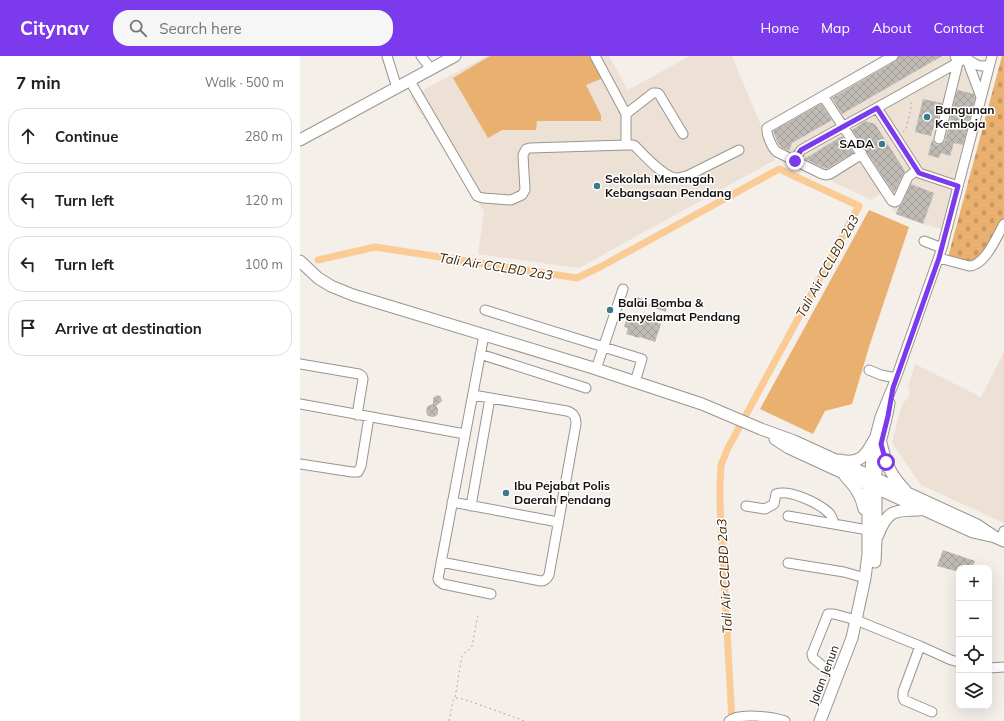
<!DOCTYPE html>
<html lang="en">
<head>
<meta charset="utf-8">
<style>
	body { margin:0; font-family:Mulish,sans-serif; background:#f6f6f6; color:#222 }
	.controls { position:absolute; right:12px; bottom:12px; display:grid; overflow:hidden; border-radius:8px; box-shadow:0 4px 16px #0002 }
	.controls button { width:36px; height:36px; display:grid; place-items:center; padding:0; border:0; border-bottom:1px solid #e0e0e0; background:#fff; color:#222; font:20px sans-serif }
	.stop { position:absolute; width:12px; height:12px; margin:-9px; border:3px solid #7c3aed; border-radius:50%; background:#fff }
	.stop.end { background:#7c3aed; border-color:#fff; box-shadow:0 1px 4px #0008 }
	.list { margin:0; padding:0; list-style:none }
	h2 { display:flex; justify-content:space-between; align-items:center; height:52px; margin:0; padding:0 16px; font-size:17px }
	h2 small { font-size:13px; font-weight:400; color:#767676 }
	.list li { display:grid; grid-template-columns:26px 1fr auto; gap:12px; align-items:center; box-sizing:border-box; height:56px; margin:0 8px 8px; padding:0 8px; border:1px solid #e0e0e0; border-radius:16px }
	.list b { display:block; font-size:15px; white-space:nowrap }
	.list em { font-size:13px; font-style:normal; color:#767676 }
	.icon { flex:none; width:22px; height:22px; fill:none; stroke:currentColor; stroke-width:2; stroke-linecap:round; stroke-linejoin:round }
	.map { position:relative; flex:none; width:704px; height:665px; overflow:hidden }
	header { display:flex; align-items:center; gap:24px; box-sizing:border-box; height:56px; padding:0 20px; background:#7c3aed; color:#fff }
	header strong { font-size:19px }
	nav { display:flex; gap:22px; margin-inline-start:auto; font-size:14px }
	.search { width:280px; height:36px; background:#f6f6f6; display:flex; align-items:center; gap:10px; box-sizing:border-box; padding:0 14px; border-radius:16px; color:#767676; font-size:15px }
	main { display:flex }
	aside { flex:1; background:#fff }
	.map>svg:first-child { display:block }
	.built { fill:#ede1d6 }
	.green { fill:#eab070 }
	.cemetery { fill:url(#cemetery-stones) }
	.lines { fill:none; stroke-linecap:round; stroke-linejoin:round }
	.canal { stroke:#fbcb96; stroke-width:7 }
	.building { fill:url(#building-cross-hatch) }
	.minor-casing { stroke:#99948f; stroke-width:11 }
	.major-casing { stroke:#99948f; stroke-width:13 }
	.path { stroke:#b0aba7; stroke-width:1; stroke-dasharray:2 3; stroke-linecap:butt }
	.minor { stroke:#fff; stroke-width:9 }
	.major { stroke:#fff; stroke-width:11 }
	.route { stroke:#7c3aed; stroke-width:5 }
	.poi-dot { fill:#3a7b8d; stroke:#fff; stroke-width:1.5 }
	.labels { text-anchor:middle; stroke-width:3; stroke-linejoin:round; paint-order:stroke }
	.poi-label { font-size:12px; font-weight:bold; fill:#13110f; stroke:#fff; text-anchor:start }
	.street-label { font-size:12px; fill:#13110f; stroke:#fff }
	.water-label { font-size:13px; font-style:italic; fill:#3d2507; stroke:#fff }
</style>
</head>
<body>
<header>
<strong>Citynav</strong>
<div class="search"><svg class="icon" aria-label="search" viewBox="0 0 24 24"><circle cx="10" cy="10" r="6"/><path d="M15 15l6 6"/></svg>Search here</div>
<nav><a>Home</a><a>Map</a><a>About</a><a>Contact</a></nav>
</header>
<main>
<aside>
<h2>7 min<small>Walk · 500 m</small></h2>
<ul class="list">
<li><svg class="icon" aria-label="ahead" viewBox="0 0 24 24"><path d="M12 20V5M6 11l6-6 6 6"/></svg><div><b>Continue</b></div><em>280 m</em></li>
<li><svg class="icon" aria-label="left" viewBox="0 0 24 24"><path d="M17 20v-9H6M10 6l-5 5 5 5"/></svg><div><b>Turn left</b></div><em>120 m</em></li>
<li><svg class="icon" aria-label="left" viewBox="0 0 24 24"><path d="M17 20v-9H6M10 6l-5 5 5 5"/></svg><div><b>Turn left</b></div><em>100 m</em></li>
<li><svg class="icon" aria-label="arrive" viewBox="0 0 24 24"><path d="M6 21V4h12l-3 4 3 4H6"/></svg><div><b>Arrive at destination</b></div></li>
</ul>
</aside>
<div class="map">
<svg width="704" height="665" viewBox="0 0 704 665">
	<defs>
		<pattern id="cemetery-stones" width="16" height="16" patternUnits="userSpaceOnUse"><rect width="16" height="16" fill="#eab070"/><path d="M2 7V4a2 2 0 0 1 4 0v3zM10 15v-3a2 2 0 0 1 4 0v3z" fill="#c89660"/></pattern>
		<pattern id="building-cross-hatch" width="8" height="8" patternUnits="userSpaceOnUse"><rect width="8" height="8" fill="#bfbab4"/><path d="M0 0l8 8M0 8l8-8" fill="none" stroke="#a39f9a"/></pattern>
	</defs>
	<rect width="100%" height="100%" fill="#f5efea"/>
	<path class="built" d="M 187,0 L 309,0 L 328,34 L 390,0 L 432,0 L 462,72 L 586,0 L 658,0 L 676,39 L 641,173 L 623,168 L 596,158 L 582,137 L 571,144 L 473,97 L 475,104 L 279,212 L 178,198 L 184,156 L 110,41 Z
		M 704,296 L 704,467 L 621,429 L 592,387 L 602,348 L 608,342 L 610,336 L 608,331 L 615,308 L 681,341 Z"/>
	<path class="green" d="M 190,0 L 293,0 L 303,22 L 286,29 L 301,59 L 301,65 L 237,65 L 236,74 L 202,74 L 188,82 L 153,22 Z
		M 569,154 L 609,171 L 570,288 L 552,348 L 525,355 L 513,378 L 460,353 Z"/>
	<path class="cemetery" d="M 702,0 L 704,0 L 704,163 L 682,201 L 673,207 L 648,201 Z"/>
	<g class="lines">
		<path class="canal" d="M 18,204 L 75,191 L 277,222 L 302,210 L 479,113 L 559,150 L 428,392 L 421,409 L 420,428 L 420,449 L 432,665"/>
	</g>
	<path class="building" d="M 599,0 L 642,0 L 542,58 L 532,42 L 596,5 Z
		M 657,34 L 674,38 L 675,42 L 663,89 L 654,87 L 650,100 L 641,97 L 639,102 L 628,99 L 632,84 L 633,84 L 635,88 L 638,89 L 643,87 L 645,85 Z
		M 623,43 L 642,47 L 637,67 L 635,66 L 631,80 L 615,76 Z
		M 521,48 L 532,64 L 492,87 L 489,95 L 481,91 L 477,85 L 473,75 Z
		M 565,65 L 575,68 L 605,115 L 603,118 L 594,137 L 552,74 Z
		M 542,80 L 553,97 L 526,113 L 505,103 L 506,102 Z
		M 611,128 L 634,137 L 623,168 L 596,158 L 599,151 L 602,148 Z
		M 337,241 L 348,245 L 346,251 L 335,247 Z
		M 351,245 L 367,250 L 366,256 L 349,250 Z
		M 332,258 L 361,268 L 355,286 L 340,281 L 339,282 L 326,278 L 328,272 L 324,271 L 326,264 L 330,266 Z
		M 137,339 L 140,340 L 141,341 L 142,345 L 136,350 L 138,353 L 138,358 L 134,361 L 131,361 L 127,359 L 126,355 L 128,350 L 133,348 L 133,342 Z
		M 643,494 L 675,505 L 672,512 L 659,512 L 659,516 L 637,510 Z"/>
	<g class="lines">
		<defs>
			<path id="minor" d="M 87,0 L 97,32
				M 121,0 L 131,13
				M 593,0 L 523,40 L 592,145 L 595,146 L 597,145 L 608,121 L 617,114
				M 666,1 L 681,41
				M 110,25 L 177,140 L 183,142 L 211,144 L 222,139 L 225,134 L 223,99 L 226,93 L 230,92 L 326,89 L 326,58 L 295,0
				M 523,40 L 467,72 C 466,78 472,92 477,96 L 522,118 L 526,119 L 530,118 L 562,98
				M 577,52 L 619,117 L 658,130
				M 326,58 L 353,37 L 357,37 L 359,38 L 383,78
				M 639,83 L 658,7 L 655,0
				M 326,89 L 333,89 L 335,90 C 344,99 365,123 378,122 C 381,122 384,120 387,120 L 439,94
				M 495,105 L 499,97 L 501,94 L 666,2 C 675,8 679,12 689,9
				M 624,185 L 642,192
				M 639,202 L 669,210 C 685,210 697,180 704,168
				M 185,254 L 342,303 L 335,326
				M 184,279 L 138,523 L 139,525 L 143,528 L 191,538
				M 180,298 L 286,332
				M 0,308 L 59,318 L 62,320 L 63,323 L 57,359
				M 296,313 L 323,233
				M 569,314 L 581,319 L 596,322
				M 0,348 L 165,378
				M 0,408 L 52,416 L 58,416 L 61,410 L 69,361
				M 569,425 L 571,402 L 574,384 L 580,361 L 596,322 L 642,192 L 692,0
				M 576,429 C 577,415 578,401 581,387 C 584,374 588,361 590,347
				M 152,446 L 258,466
				M 171,450 L 190,342
				M 446,450 L 465,453 L 474,448 L 476,438 C 489,433 519,447 529,457 C 532,460 533,464 534,468
				M 488,460 L 568,474
				M 701,484 L 704,475
				M 141,506 L 241,525 C 245,525 247,523 249,519 L 276,368 C 276,361 274,357 267,355 L 173,339
				M 488,507 L 544,516 L 565,522
				M 620,590 L 603,636 L 603,641 L 604,644 L 632,656
				M 689,612 L 704,611
				M 537,622 L 513,602 L 512,598 L 528,558 L 534,558 L 556,564 L 620,590 L 651,604 L 659,606
				M 429,665 C 439,656 473,661 485,665"/>
			<path id="major" d="M 0,84 L 155,0
				M 0,205 L 18,222 L 31,230 L 53,239 L 290,311 L 402,348 L 461,373 L 494,385 L 577,423 L 677,469 L 695,481
				M 475,383 L 489,392 L 576,432 L 673,476 L 695,481 L 704,485
				M 581,387 C 586,408 590,418 605,434
				M 540,404 C 560,409 566,399 574,384
				M 545,420 C 555,431 561,438 564,453
				M 578,479 C 587,454 595,454 619,454
				M 575,506 L 576,484 L 576,432
				M 520,665 L 552,582 L 565,522 L 568,498 L 568,429"/>
		</defs>
		<use href="#minor" class="minor-casing"/>
		<use href="#major" class="major-casing"/>
		<path class="path" d="M 562,27 L 572,45
			M 603,76 L 606,73 L 612,48 L 609,44
			M 156,642 L 159,642 L 166,644 L 225,665
			M 149,665 L 153,645 L 155,642 L 162,599 C 166,595 170,594 172,590 L 178,559"/>
		<use href="#minor" class="minor"/>
		<use href="#major" class="major"/>
	</g>
	<g class="lines">
		<path class="route" d="M 495,105 L 499,97 L 501,94 L 577,52 L 619,117 L 658,130 L 639,202 L 593,332 L 588,360 L 581,388 L 586,406"/>
	</g>
	<g class="poi-dot">
		<circle cx="627" cy="61" r="4"/>
		<circle cx="582" cy="88" r="4"/>
		<circle cx="297" cy="130" r="4"/>
		<circle cx="310" cy="254" r="4"/>
		<circle cx="206" cy="437" r="4"/>
	</g>
	<g class="labels">
		<g class="poi-label">
			<text x="635" y="58">Bangunan<tspan x="635" dy="14">Kemboja</tspan></text>
			<text x="574" y="92" text-anchor="end">SADA</text>
			<text x="305" y="127">Sekolah Menengah<tspan x="305" dy="14">Kebangsaan Pendang</tspan></text>
			<text x="318" y="251">Balai Bomba &amp;<tspan x="318" dy="14">Penyelamat Pendang</tspan></text>
			<text x="214" y="434">Ibu Pejabat Polis<tspan x="214" dy="14">Daerah Pendang</tspan></text>
		</g>
		<g class="street-label">
			<text transform="translate(524 619) rotate(-69)" y="4">Jalan Jenun</text>
		</g>
		<g class="water-label">
			<text transform="translate(196 210) rotate(9)" y="5">Tali Air CCLBD 2a3</text>
			<text transform="translate(527 210) rotate(-61)" y="5">Tali Air CCLBD 2a3</text>
			<text transform="translate(424 520) rotate(-93)" y="5">Tali Air CCLBD 2a3</text>
		</g>
	</g>
</svg>
<div class="controls">
<button>+</button>
<button>−</button>
<button><svg class="icon" aria-label="locate" viewBox="0 0 24 24"><circle cx="12" cy="12" r="6"/><path d="M12 2v4M12 18v4M2 12h4M18 12h4"/></svg></button>
<button><svg class="icon" aria-label="layers" viewBox="0 0 24 24"><path d="M12 4l9 5-9 5-9-5zM3 14l9 5 9-5"/></svg></button>
</div>
<div class="stop" style="left:586px;top:406px"></div>
<div class="stop end" style="left:495px;top:105px"></div>
</div>
</main>
</body>
</html>
